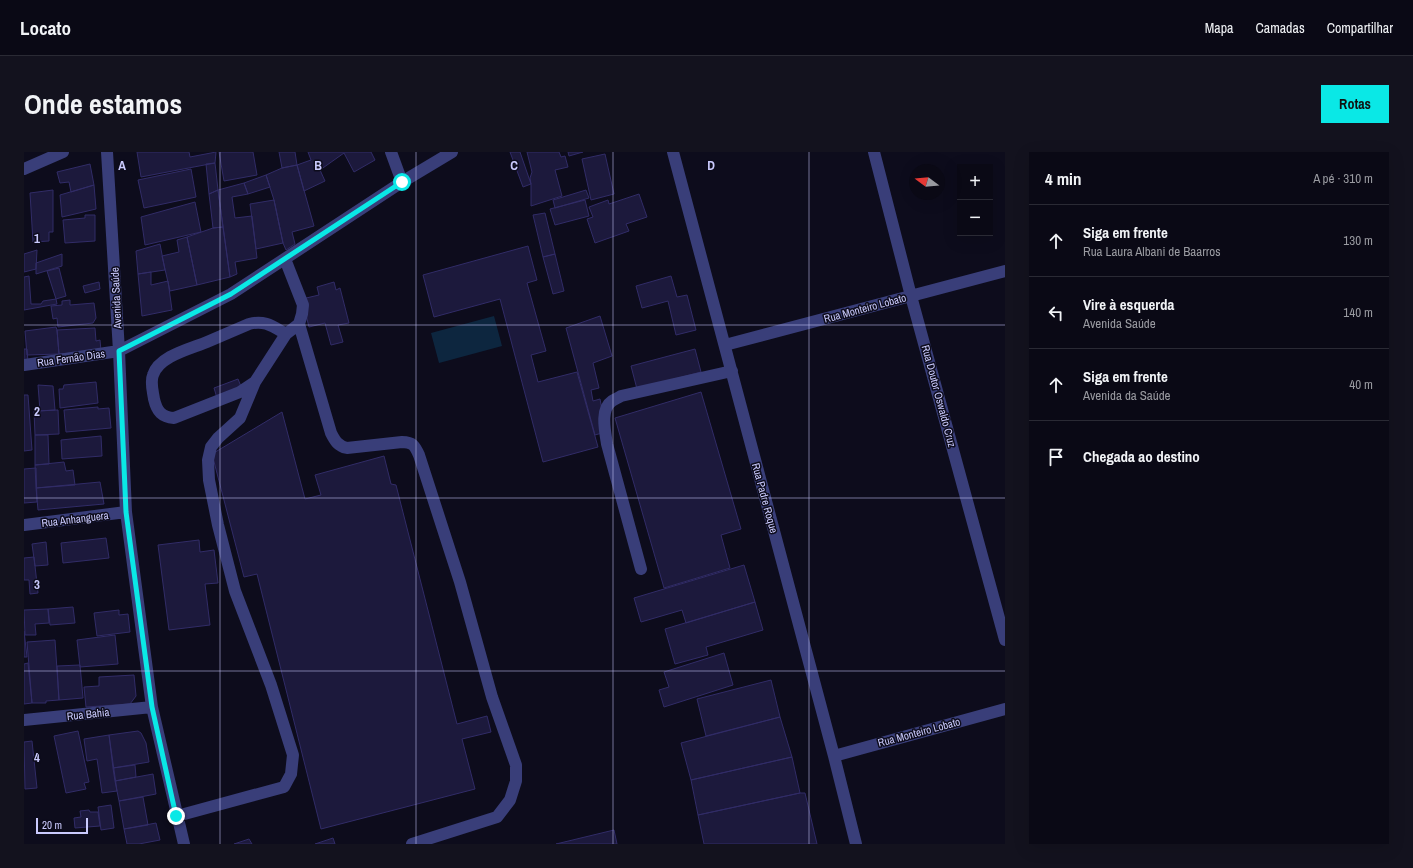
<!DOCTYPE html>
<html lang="pt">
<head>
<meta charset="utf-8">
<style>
	body { margin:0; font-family:"Archivo Narrow",sans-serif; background:#13121e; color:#f1f3f6 }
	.controls { position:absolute; right:12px; top:12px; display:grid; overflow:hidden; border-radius:0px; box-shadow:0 4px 16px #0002 }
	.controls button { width:36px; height:36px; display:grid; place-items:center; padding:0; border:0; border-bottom:1px solid #2a2a34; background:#0a0915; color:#f1f3f6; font:20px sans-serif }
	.compass { position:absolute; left:885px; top:12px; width:36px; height:36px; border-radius:50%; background:#0a0915; box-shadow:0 4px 16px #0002; rotate:286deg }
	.scale { position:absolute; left:12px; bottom:10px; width:52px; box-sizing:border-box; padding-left:4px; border:2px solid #cacafd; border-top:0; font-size:11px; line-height:14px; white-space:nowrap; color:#cacafd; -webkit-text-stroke:3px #0d0c1c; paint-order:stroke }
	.stop { position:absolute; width:12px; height:12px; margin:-9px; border:3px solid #0ae8e6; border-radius:50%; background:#fff }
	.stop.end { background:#0ae8e6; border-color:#fff; box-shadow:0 1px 4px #0008 }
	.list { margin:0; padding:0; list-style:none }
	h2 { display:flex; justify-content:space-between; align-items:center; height:52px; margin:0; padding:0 16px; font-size:17px }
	h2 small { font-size:13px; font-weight:400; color:#999aa0 }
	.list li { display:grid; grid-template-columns:26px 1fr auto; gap:12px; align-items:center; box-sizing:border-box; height:72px; padding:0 16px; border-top:1px solid #2a2a34 }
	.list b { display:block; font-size:15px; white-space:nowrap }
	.list p { margin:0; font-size:13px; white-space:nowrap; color:#999aa0 }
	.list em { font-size:13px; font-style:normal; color:#999aa0 }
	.icon { flex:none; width:22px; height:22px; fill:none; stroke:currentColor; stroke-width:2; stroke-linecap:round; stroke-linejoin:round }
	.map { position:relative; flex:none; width:981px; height:692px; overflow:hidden; border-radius:0px }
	header { display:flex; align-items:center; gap:24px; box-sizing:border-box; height:56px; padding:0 20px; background:#0a0915; border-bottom:1px solid #2a2a34 }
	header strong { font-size:19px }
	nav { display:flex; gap:22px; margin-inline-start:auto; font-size:14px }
	.intro { display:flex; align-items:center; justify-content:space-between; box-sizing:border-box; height:96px; padding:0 24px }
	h1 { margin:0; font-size:28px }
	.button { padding:10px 18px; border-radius:0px; background:#0ae8e6; color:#111; font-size:14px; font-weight:700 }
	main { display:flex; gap:24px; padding:0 24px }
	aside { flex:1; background:#0a0915; border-radius:0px; box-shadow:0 4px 16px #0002 }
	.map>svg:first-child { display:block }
	.water { fill:#0d263f }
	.building { fill:#1c193c; stroke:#312c67 }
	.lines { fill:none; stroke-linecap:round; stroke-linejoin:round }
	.minor { stroke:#393e79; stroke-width:12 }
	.route { stroke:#0ae8e6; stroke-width:5 }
	.grid { fill:none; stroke:#cacafd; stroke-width:1; stroke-opacity:0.55 }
	.labels { text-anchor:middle; stroke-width:3; stroke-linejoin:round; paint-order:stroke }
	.street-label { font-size:11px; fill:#cacafd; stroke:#0d0c1c }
	.grid-label { font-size:13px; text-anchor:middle; font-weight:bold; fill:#cacafd; stroke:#0d0c1c; stroke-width:3; stroke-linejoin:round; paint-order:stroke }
</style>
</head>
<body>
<header>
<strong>Locato</strong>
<nav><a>Mapa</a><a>Camadas</a><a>Compartilhar</a></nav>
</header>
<div class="intro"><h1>Onde estamos</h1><a class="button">Rotas</a></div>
<main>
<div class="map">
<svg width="981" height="692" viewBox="0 0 981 692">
	<rect width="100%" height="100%" fill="#0d0c1c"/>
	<path class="water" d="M 470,164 L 478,194 L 415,211 L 407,181 Z"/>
	<path class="building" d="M 113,0 L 165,0 L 166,5 L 192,0 L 191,11 L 117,25 Z
		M 195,0 L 229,0 L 233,23 L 200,29 Z
		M 255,0 L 271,0 L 273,13 L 258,16 Z
		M 284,0 L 347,0 L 351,8 L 330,20 L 320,1 L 296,18 L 301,29 L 280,39 L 273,13 L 287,8 Z
		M 486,0 L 496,0 L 507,32 L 499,35 Z
		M 503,0 L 535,0 L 537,5 L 541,4 L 544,15 L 531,18 L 538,44 L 507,54 L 507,32 L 506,26 L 508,20 Z
		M 544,0 L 559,0 L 545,4 Z
		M 581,2 L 590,42 L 567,48 L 558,7 Z
		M 191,11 L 194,38 L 185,42 L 182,12 Z
		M 66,12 L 70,33 L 47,40 L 45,30 L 36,31 L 33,20 Z
		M 273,13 L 290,74 L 268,80 L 271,92 L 262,98 L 259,91 L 250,48 L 242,23 L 258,16 Z
		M 167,17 L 172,45 L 120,56 L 114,28 Z
		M 242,23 L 246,35 L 224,42 L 220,31 Z
		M 220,31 L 224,42 L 208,45 L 211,66 L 228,64 L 233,106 L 211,110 L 213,122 L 206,125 L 194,38 Z
		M 70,33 L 72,57 L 38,65 L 36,43 Z
		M 29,38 L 29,80 L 25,80 L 25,89 L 9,90 L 6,41 Z
		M 194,38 L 199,75 L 189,76 L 185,42 Z
		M 562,38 L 565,46 L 531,56 L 529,48 Z
		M 615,42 L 623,65 L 602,72 L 605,79 L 571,91 L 563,67 L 569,65 L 565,55 L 584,48 L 585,52 Z
		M 250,48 L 259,91 L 232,97 L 226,52 Z
		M 561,48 L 565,64 L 531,73 L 526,57 Z
		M 171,50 L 177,80 L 121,93 L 117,65 Z
		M 521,61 L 531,102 L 519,105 L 509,63 Z
		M 61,63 L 71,63 L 71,89 L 41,91 L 39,68 L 61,66 Z
		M 199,75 L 206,125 L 173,133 L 163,85 L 189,76 Z
		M 163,85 L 173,133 L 146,139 L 138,104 L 155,100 L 153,88 Z
		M 136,92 L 141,118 L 114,122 L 112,99 Z
		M 504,94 L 513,128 L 503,131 L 522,199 L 507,203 L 514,230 L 553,220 L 574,295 L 519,310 L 476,147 L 410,165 L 399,123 Z
		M 13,98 L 12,117 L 0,120 L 0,102 Z
		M 38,102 L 38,114 L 12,122 L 12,111 Z
		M 531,102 L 540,139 L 529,142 L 519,105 Z
		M 35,116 L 42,144 L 32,147 L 23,119 Z
		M 127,120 L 127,133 L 144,129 L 148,158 L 118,164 L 114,122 Z
		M 5,124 L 7,152 L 17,152 L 19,149 L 32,147 L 33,152 L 0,158 L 0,125 Z
		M 647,124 L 653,145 L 663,143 L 672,178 L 652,183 L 644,149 L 618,156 L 612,134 Z
		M 75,130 L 76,137 L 61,141 L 59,134 Z
		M 310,130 L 312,138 L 316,136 L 325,171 L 314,173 L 319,190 L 307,193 L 301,171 L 285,175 L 278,147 L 295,143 L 293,135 Z
		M 46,148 L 46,153 L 70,151 L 72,166 L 69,171 L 34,175 L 33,166 L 29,167 L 27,154 L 38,153 L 38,149 Z
		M 576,164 L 588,204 L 569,211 L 575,236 L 567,238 L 569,249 L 576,247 L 579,263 L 578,281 L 571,283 L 542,176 Z
		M 32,175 L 33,178 L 35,202 L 3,203 L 1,179 Z
		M 71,176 L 72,189 L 76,188 L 77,199 L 35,202 L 33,178 Z
		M 0,197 L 3,197 L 4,210 L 0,210 Z
		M 671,197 L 677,220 L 613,237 L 607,214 Z
		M 214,227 L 218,237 L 193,246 L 190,236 Z
		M 72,230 L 74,251 L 36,256 L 35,237 L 39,237 L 40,233 Z
		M 14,233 L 29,234 L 31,258 L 16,259 Z
		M 677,240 L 717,377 L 697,383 L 706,416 L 640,436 L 591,266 Z
		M 0,243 L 4,243 L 8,298 L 0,299 Z
		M 74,255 L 74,257 L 85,256 L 87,276 L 42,280 L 40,258 Z
		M 34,258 L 35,282 L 11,283 L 10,259 Z
		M 258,260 L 281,347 L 297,343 L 291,323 L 360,304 L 367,332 L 372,333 L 433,572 L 463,564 L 467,580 L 438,587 L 451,637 L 297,677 L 233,422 L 220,425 L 188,302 Z
		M 11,283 L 24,283 L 25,312 L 11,313 Z
		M 77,284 L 78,304 L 38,307 L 37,288 Z
		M 40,310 L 42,319 L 49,318 L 51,333 L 12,336 L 11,313 Z
		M 12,316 L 13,350 L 0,351 L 0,317 Z
		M 76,330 L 80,352 L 14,358 L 12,336 Z
		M 82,386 L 85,406 L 39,411 L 37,391 Z
		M 175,388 L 176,400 L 190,398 L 194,431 L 181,432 L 186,473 L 145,478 L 134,393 Z
		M 22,390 L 24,413 L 11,414 L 8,392 Z
		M 10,405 L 14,441 L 6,442 L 5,428 L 0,428 L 0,406 Z
		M 720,413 L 731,450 L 662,471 L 658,458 L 617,470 L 610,446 Z
		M 731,450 L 739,478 L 682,495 L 684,503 L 651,512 L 641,477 Z
		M 49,455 L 51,471 L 26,473 L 24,457 Z
		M 24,457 L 25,471 L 11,472 L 12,483 L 1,483 L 0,458 Z
		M 95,458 L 95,463 L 104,462 L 106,480 L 73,484 L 70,461 Z
		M 0,479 L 3,505 L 0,505 Z
		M 91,483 L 94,512 L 56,515 L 53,488 Z
		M 31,488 L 35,548 L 22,549 L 22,551 L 8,551 L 3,490 Z
		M 700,501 L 709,533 L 640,555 L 635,538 L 645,535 L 640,520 Z
		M 4,511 L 8,551 L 0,552 L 0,512 Z
		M 56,513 L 59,546 L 35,548 L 33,514 Z
		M 110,523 L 112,544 L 106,552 L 62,555 L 60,535 L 75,534 L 75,525 Z
		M 747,528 L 756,565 L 682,584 L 673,547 Z
		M 756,565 L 768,605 L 667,628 L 657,591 Z
		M 54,579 L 65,630 L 60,631 L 62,637 L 42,641 L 30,584 Z
		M 114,579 L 117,581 L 122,591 L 125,610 L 89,616 L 85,583 Z
		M 85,583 L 93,639 L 78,641 L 73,607 L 63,609 L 60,587 Z
		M 8,589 L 13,636 L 1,637 L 0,590 Z
		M 768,605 L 776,641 L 674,663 L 667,628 Z
		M 111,613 L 112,625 L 91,629 L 89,616 Z
		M 129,622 L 132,642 L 95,649 L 91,629 Z
		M 776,641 L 781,641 L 793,692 L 680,692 L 674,663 Z
		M 119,645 L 124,673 L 100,677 L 95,649 Z
		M 87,653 L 90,676 L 77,678 L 74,655 Z
		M 65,658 L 66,660 L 74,660 L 76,674 L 51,676 L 50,666 L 57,665 L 56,659 Z
		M 132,671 L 136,688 L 115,692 L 103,692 L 100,677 Z
		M 590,678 L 593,692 L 532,692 Z
		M 309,686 L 311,692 L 291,692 Z
		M 225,687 L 228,692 L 210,692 Z"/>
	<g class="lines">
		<path class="minor" d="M 83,0 L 95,199 L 102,360 L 128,555 L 160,692
			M 367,0 L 378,30
			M 649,0 L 810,604 L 832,692
			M 850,0 L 887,144 L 981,488
			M 0,17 L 39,0
			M 261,107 L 279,153 L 278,162 L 275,172 L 262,182 L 231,230 L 216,240 L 150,266 C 138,265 133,260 130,247 C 129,240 126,230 129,223 C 135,204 166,197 183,190 C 197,184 211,178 225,172 C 241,168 248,174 262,182
			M 275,172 L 307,281 C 311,289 314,294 323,296 L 378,290 C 389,290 391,294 395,303 L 436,430 L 468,545 L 492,613 L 492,629 L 486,648 L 473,665 L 388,692
			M 701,193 L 981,119
			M 0,213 L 95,199 L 207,142 L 378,30 L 428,0
			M 0,373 L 102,360
			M 617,417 L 583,292 C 581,279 576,257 588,249 C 591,247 594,246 597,244 L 708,219
			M 0,568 L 128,555
			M 810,604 L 981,557
			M 153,664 L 260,635 L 267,622 L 269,603 L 247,533 L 211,439 L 194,373 L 185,328 L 184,308 L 187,295 L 194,286 L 216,266 L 231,230"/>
	</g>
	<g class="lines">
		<path class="route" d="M 152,664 L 128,555 L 102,360 L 95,199 L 207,142 L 378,30"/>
	</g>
	<path class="grid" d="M 196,0 L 196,692M 392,0 L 392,692M 589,0 L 589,692M 785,0 L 785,692M 0,173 L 981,173M 0,346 L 981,346M 0,519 L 981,519"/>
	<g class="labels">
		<g class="street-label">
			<text transform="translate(92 146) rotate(-93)" y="4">Avenida Saúde</text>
			<text transform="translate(841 156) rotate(-15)" y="4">Rua Monteiro Lobato</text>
			<text transform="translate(47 206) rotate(-8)" y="4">Rua Fernão Dias</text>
			<text transform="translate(915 244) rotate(75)" y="4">Rua Doutor Oswaldo Cruz</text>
			<text transform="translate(741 346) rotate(75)" y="4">Rua Padre Roque</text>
			<text transform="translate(51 367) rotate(-7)" y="4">Rua Anhanguera</text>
			<text transform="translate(64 562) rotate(-6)" y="4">Rua Bahia</text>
			<text transform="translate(895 580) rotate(-15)" y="4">Rua Monteiro Lobato</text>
		</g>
	</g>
	<g class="grid-label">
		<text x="98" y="18">A</text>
		<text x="294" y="18">B</text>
		<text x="490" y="18">C</text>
		<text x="687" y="18">D</text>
		<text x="13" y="91">1</text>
		<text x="13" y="264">2</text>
		<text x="13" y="437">3</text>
		<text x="13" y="610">4</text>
	</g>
</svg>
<div class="controls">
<button>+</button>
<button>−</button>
</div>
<svg class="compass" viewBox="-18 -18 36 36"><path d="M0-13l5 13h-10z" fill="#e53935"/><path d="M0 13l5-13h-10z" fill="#999aa0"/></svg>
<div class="scale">20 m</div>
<div class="stop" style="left:378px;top:30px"></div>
<div class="stop end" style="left:152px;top:664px"></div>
</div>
<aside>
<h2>4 min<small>A pé · 310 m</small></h2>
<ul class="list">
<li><svg class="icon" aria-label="ahead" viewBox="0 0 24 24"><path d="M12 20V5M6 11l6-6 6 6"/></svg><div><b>Siga em frente</b><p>Rua Laura Albani de Baarros</p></div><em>130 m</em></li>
<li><svg class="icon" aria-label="left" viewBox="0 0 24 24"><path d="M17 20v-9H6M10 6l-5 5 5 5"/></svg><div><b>Vire à esquerda</b><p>Avenida Saúde</p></div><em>140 m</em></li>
<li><svg class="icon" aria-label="ahead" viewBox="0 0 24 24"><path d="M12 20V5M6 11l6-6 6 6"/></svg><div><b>Siga em frente</b><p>Avenida da Saúde</p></div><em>40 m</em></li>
<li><svg class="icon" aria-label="arrive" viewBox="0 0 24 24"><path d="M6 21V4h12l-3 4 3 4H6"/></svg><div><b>Chegada ao destino</b></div></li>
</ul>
</aside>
</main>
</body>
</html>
